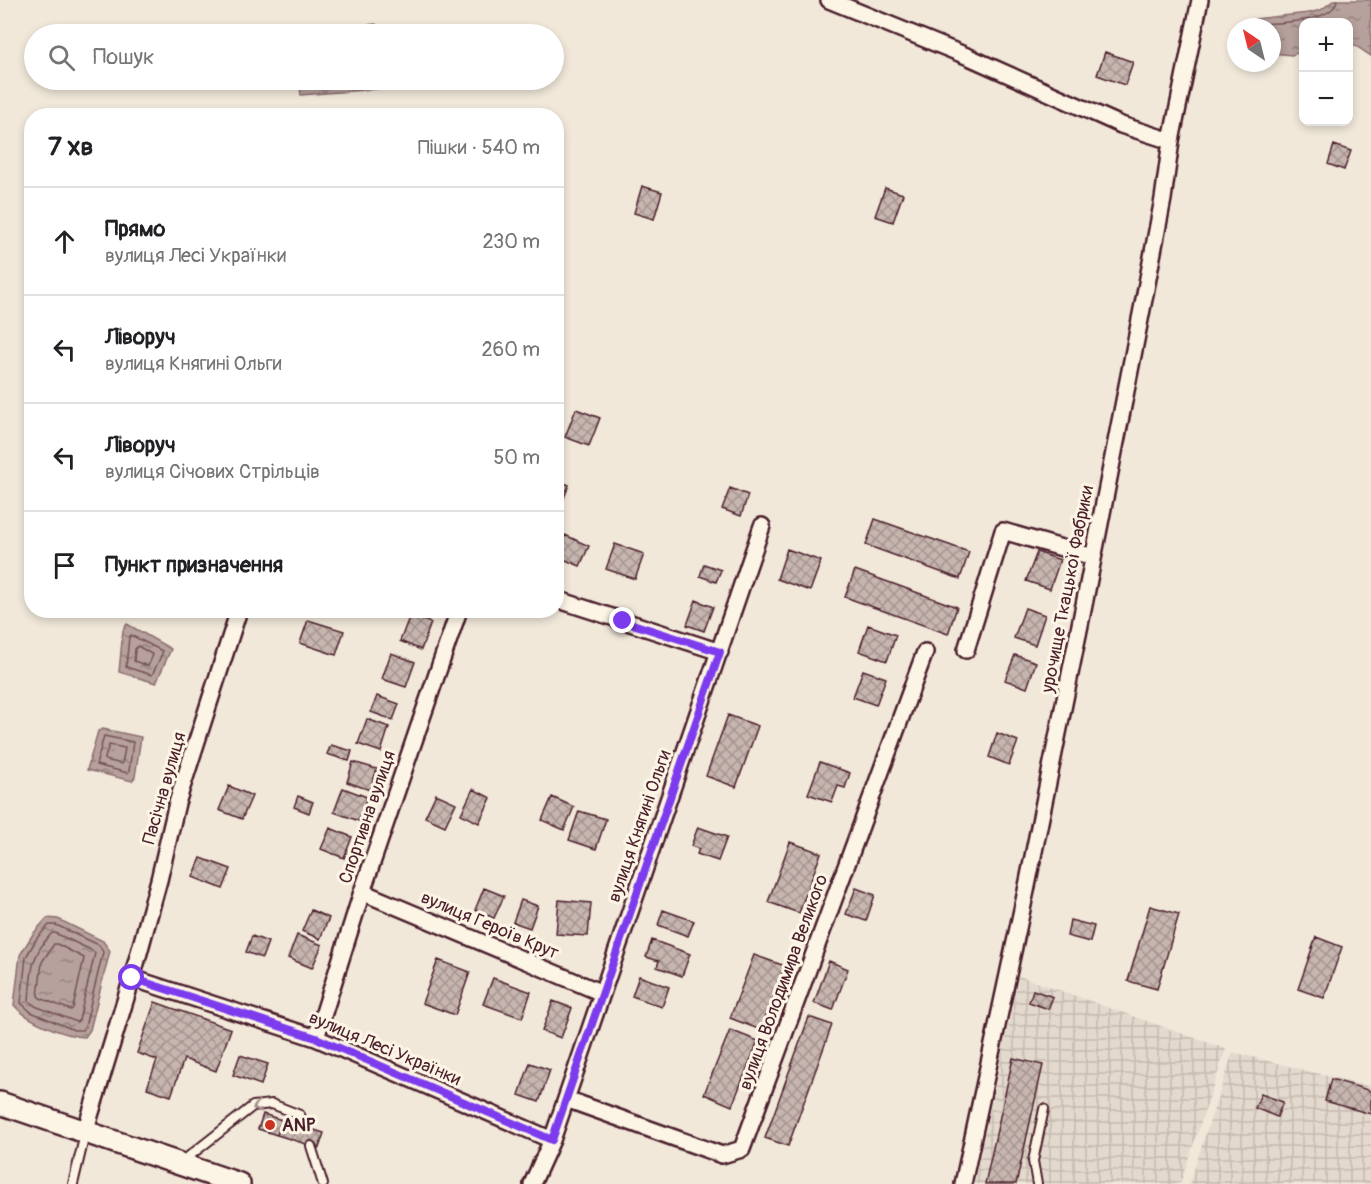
<!DOCTYPE html>
<html lang="uk">
<head>
<meta charset="utf-8">
<style>
	body { margin:0; font-family:Pangolin,sans-serif; background:#f2f2f2; color:#202124 }
	.controls { position:absolute; right:18px; top:18px; display:grid; overflow:hidden; border-radius:12px; box-shadow:0 3px 9px #0003 }
	.controls button { width:54px; height:54px; display:grid; place-items:center; padding:0; border:0; border-bottom:2px solid #e0e0e0; background:#fff; color:#202124; font:30px sans-serif }
	.compass { position:absolute; left:1227px; top:18px; width:54px; height:54px; border-radius:50%; background:#fff; box-shadow:0 3px 9px #0003; rotate:325deg }
	.stop { position:absolute; width:18px; height:18px; margin:-14px; border:4px solid #7c3aed; border-radius:50%; background:#fff }
	.stop.end { background:#7c3aed; border-color:#fff; box-shadow:0 2px 6px #0008 }
	.list { margin:0; padding:0; list-style:none }
	h2 { display:flex; justify-content:space-between; align-items:center; height:78px; margin:0; padding:0 24px; font-size:26px }
	h2 small { font-size:20px; font-weight:400; color:#757577 }
	.list li { display:grid; grid-template-columns:39px 1fr auto; gap:18px; align-items:center; box-sizing:border-box; height:108px; padding:0 24px; border-top:2px solid #e0e0e0 }
	.list b { display:block; font-size:22px; white-space:nowrap }
	.list p { margin:0; font-size:20px; white-space:nowrap; color:#757577 }
	.list em { font-size:20px; font-style:normal; color:#757577 }
	.icon { flex:none; width:33px; height:33px; fill:none; stroke:currentColor; stroke-width:2; stroke-linecap:round; stroke-linejoin:round }
	.map { position:relative; flex:none; width:1371px; height:1184px; overflow:hidden }
	.search { position:absolute; background:#fff; box-shadow:0 3px 9px #0003; left:24px; top:24px; width:540px; height:66px; display:flex; align-items:center; gap:15px; box-sizing:border-box; padding:0 21px; border-radius:33px; color:#757577; font-size:22px }
	.panel { position:absolute; background:#fff; box-shadow:0 3px 9px #0003; left:24px; top:108px; width:540px; height:510px; border-radius:24px }
	.map>svg:first-child { display:block }
	.industrial { fill:url(#industrial-grid) }
	.water { fill:url(#water-ripples); stroke:#8b6d6f; stroke-width:1.5 }
	.lines { fill:none; stroke-linecap:round; stroke-linejoin:round }
	.shore { stroke:#755358; stroke-width:1.5 }
	.building { fill:url(#building-cross-hatch); stroke:#4a1f2b; stroke-width:1.5 }
	.service-casing { stroke:#4a1f2b; stroke-width:12 }
	.minor-casing { stroke:#4a1f2b; stroke-width:20 }
	.secondary-casing { stroke:#4a1f2b; stroke-width:26 }
	.service { stroke:#fcf5e5; stroke-width:8 }
	.minor { stroke:#fcf5e5; stroke-width:15 }
	.secondary { stroke:#fcf5e5; stroke-width:21 }
	.oneway { stroke:#a38a88 }
	.route { stroke:#7c3aed; stroke-width:8 }
	.poi-dot { fill:#c8321e; stroke:#fcf5e5; stroke-width:2 }
	.labels { text-anchor:middle; stroke-width:6; stroke-linejoin:round; paint-order:stroke }
	.street-label { font-size:18px; fill:#4a1f2b; stroke:#fcf5e5 }
	.poi-label { font-size:18px; font-weight:bold; fill:#4a1f2b; stroke:#fcf5e5; text-anchor:start }
</style>
</head>
<body>
<div class="map">
<svg width="1371" height="1184" viewBox="0 0 1371 1184">
	<defs>
		<pattern id="industrial-grid" width="8" height="8" patternUnits="userSpaceOnUse" patternTransform="scale(1.5)"><rect width="8" height="8" fill="#e4d9cd"/><path d="M0 4h8M4 0v8" fill="none" stroke="#c5bab0"/></pattern>
		<pattern id="water-ripples" width="26" height="14" patternUnits="userSpaceOnUse" patternTransform="scale(1.5)"><rect width="26" height="14" fill="#b6a19c"/><path d="M2 4q2-2 4 0t4 0M15 11q2-2 4 0t4 0" fill="none" stroke="#96837f"/></pattern>
		<pattern id="building-cross-hatch" width="8" height="8" patternUnits="userSpaceOnUse" patternTransform="scale(1.5)"><rect width="8" height="8" fill="#c7b6af"/><path d="M0 0l8 8M0 8l8-8" fill="none" stroke="#a4938f"/></pattern>
	</defs>
	<rect width="100%" height="100%" fill="#f1e8da"/>
	<filter id="ink" filterUnits="userSpaceOnUse"><feTurbulence type="fractalNoise" baseFrequency=".0167" numOctaves="2"/><feDisplacementMap in="SourceGraphic" scale="12" xChannelSelector="R" yChannelSelector="G"/><feConvolveMatrix kernelMatrix="1 2 1 2 8 2 1 2 1" color-interpolation-filters="sRGB"/></filter>
	<g filter="url(#ink)">
		<path class="industrial" d="M 1019,976 L 1226,1049 L 1180,1184 L 974,1184 Z
			M 1233,1052 L 1371,1087 L 1371,1184 L 1189,1184 Z"/>
		<path class="water" d="M 1334,0 L 1371,0 L 1371,56 L 1349,41 L 1348,22 L 1304,22 L 1303,51 L 1292,55 L 1272,53 L 1272,27 L 1249,27 L 1251,22 L 1255,19 L 1309,13 L 1321,10 Z
			M 375,24 L 381,27 L 381,34 L 299,34 Z
			M 299,80 L 385,80 L 385,84 L 377,89 L 301,95 Z
			M 127,624 L 171,649 L 156,683 L 119,672 L 123,630 Z
			M 103,729 L 141,737 L 135,777 L 132,781 L 87,770 L 98,731 Z
			M 47,918 L 58,919 L 103,941 L 110,951 L 90,1030 L 85,1037 C 64,1036 27,1021 14,1005 L 20,955 L 33,934 Z"/>
		<g class="lines">
			<path class="shore" d="M 1255,27 L 1258,24 C 1276,23 1334,23 1337,0
				M 305,80 L 306,86 L 309,88 L 375,83 L 379,80
				M 131,635 L 162,651 L 162,654 L 152,675 L 126,667 L 129,637 Z
				M 138,646 L 153,655 L 148,666 L 134,661 L 135,649 Z
				M 104,736 L 133,742 L 129,771 L 128,773 L 96,765 Z
				M 109,745 L 125,748 L 122,764 L 105,760 L 105,758 Z
				M 49,925 L 56,925 L 99,945 L 103,952 L 85,1027 L 82,1030 L 74,1030 L 31,1012 L 21,1003 L 26,957 L 37,938 Z
				M 52,933 L 55,933 L 93,951 L 95,953 L 79,1020 L 77,1022 L 35,1006 L 29,1001 C 31,971 31,955 52,933 Z
				M 54,944 L 57,944 L 84,958 L 73,1008 L 71,1010 L 40,998 L 38,996 L 42,962 Z"/>
		</g>
		<path class="building" d="M 1105,52 L 1133,62 L 1125,85 L 1097,75 Z
			M 1334,145 L 1351,151 L 1344,170 L 1328,164 Z
			M 642,186 L 662,192 L 654,219 L 634,213 Z
			M 885,188 L 903,194 L 893,222 L 875,216 Z
			M 576,409 L 600,418 L 589,446 L 565,437 Z
			M 556,480 L 569,485 L 562,503 L 556,501 Z
			M 730,488 L 748,495 L 741,516 L 722,509 Z
			M 875,519 L 969,552 L 960,579 L 866,545 Z
			M 565,535 L 589,546 L 580,566 L 556,556 L 556,553 Z
			M 615,544 L 644,554 L 635,579 L 606,569 Z
			M 787,549 L 821,561 L 810,591 L 777,579 Z
			M 1037,552 L 1060,560 L 1050,589 L 1026,581 Z
			M 704,564 L 721,570 L 716,582 L 700,576 Z
			M 855,570 L 957,607 L 948,634 L 845,597 Z
			M 696,600 L 713,607 L 704,631 L 687,625 Z
			M 1025,608 L 1045,615 L 1035,645 L 1014,638 Z
			M 418,610 L 432,610 L 430,616 Z
			M 410,615 L 431,623 L 421,650 L 400,641 Z
			M 308,620 L 344,631 L 336,655 L 300,643 Z
			M 868,625 L 896,635 L 887,661 L 859,651 Z
			M 391,653 L 415,662 L 406,687 L 382,679 Z
			M 1015,655 L 1036,662 L 1027,688 L 1005,680 Z
			M 863,670 L 886,678 L 876,705 L 853,697 Z
			M 377,696 L 399,704 L 393,720 L 371,712 Z
			M 728,715 L 758,726 L 736,787 L 706,776 Z
			M 367,719 L 389,727 L 381,752 L 358,744 Z
			M 997,733 L 1018,741 L 1009,765 L 989,757 Z
			M 331,745 L 352,751 L 349,761 L 327,754 Z
			M 353,762 L 377,769 L 370,790 L 347,782 Z
			M 820,762 L 850,773 L 845,788 L 838,786 L 832,802 L 808,794 Z
			M 229,786 L 252,796 L 242,819 L 219,810 Z
			M 343,788 L 367,797 L 359,821 L 334,812 Z
			M 473,789 L 491,798 L 479,823 L 461,814 Z
			M 436,794 L 456,803 L 445,826 L 425,817 Z
			M 298,796 L 313,802 L 309,813 L 294,807 Z
			M 552,797 L 574,807 L 564,830 L 542,820 Z
			M 579,811 L 606,819 L 596,849 L 569,840 Z
			M 698,827 L 727,837 L 718,861 L 697,854 L 699,849 L 691,846 Z
			M 330,828 L 352,837 L 344,858 L 321,849 Z
			M 790,842 L 821,853 L 799,913 L 768,902 Z
			M 201,858 L 231,869 L 223,889 L 193,877 Z
			M 484,888 L 504,896 L 494,918 L 475,910 Z
			M 856,888 L 875,895 L 866,921 L 846,914 Z
			M 521,900 L 538,906 L 530,928 L 513,922 Z
			M 559,900 L 591,903 L 588,936 L 556,934 Z
			M 1150,906 L 1179,914 L 1157,989 L 1128,981 Z
			M 311,910 L 329,918 L 320,939 L 302,931 Z
			M 663,910 L 694,921 L 688,936 L 658,925 Z
			M 1070,920 L 1094,926 L 1090,942 L 1067,936 Z
			M 297,935 L 322,945 L 312,968 L 288,958 Z
			M 252,936 L 268,942 L 262,958 L 246,952 Z
			M 1316,937 L 1342,947 L 1324,998 L 1298,989 Z
			M 652,940 L 690,954 L 682,976 L 657,967 L 659,961 L 646,957 Z
			M 754,955 L 785,966 L 761,1030 L 730,1018 Z
			M 438,960 L 470,972 L 455,1015 L 422,1003 Z
			M 829,961 L 848,969 L 833,1010 L 814,1003 Z
			M 639,976 L 669,987 L 662,1007 L 632,996 Z
			M 493,978 L 531,992 L 522,1018 L 483,1004 Z
			M 1033,990 L 1053,997 L 1048,1009 L 1029,1002 Z
			M 553,1001 L 572,1008 L 561,1038 L 542,1031 Z
			M 155,1002 L 231,1029 L 216,1071 L 184,1059 L 171,1096 L 147,1088 L 157,1060 L 137,1053 Z
			M 809,1017 L 832,1025 L 788,1146 L 765,1138 Z
			M 730,1030 L 758,1041 L 732,1106 L 704,1094 Z
			M 240,1055 L 268,1064 L 261,1085 L 233,1075 Z
			M 1013,1058 L 1043,1065 L 1016,1184 L 985,1184 Z
			M 530,1063 L 550,1070 L 539,1102 L 519,1095 Z
			M 1331,1079 L 1371,1091 L 1371,1114 L 1325,1101 Z
			M 1261,1094 L 1283,1102 L 1277,1117 L 1255,1108 Z
			M 263,1114 L 282,1120 L 277,1135 L 258,1129 Z
			M 282,1120 L 324,1133 L 319,1148 L 277,1135 Z"/>
		<g class="lines">
			<defs>
				<path id="service" d="M 311,1146 L 323,1184
					M 183,1161 L 253,1106 L 272,1104 L 300,1115 L 305,1127
					M 73,1184 L 85,1134
					M 1037,1184 L 1033,1161 L 1044,1109"/>
				<path id="minor" d="M 829,0 L 969,57 L 1121,125 L 1171,141
					M 556,599 L 720,652
					M 966,650 L 1003,531 L 1093,557
					M 362,892 L 602,993
					M 132,978 L 316,1038 L 552,1140
					M 316,1038 L 362,892 L 459,610
					M 566,1099 L 722,1155 L 742,1149 L 925,652
					M 85,1132 L 132,978 L 159,880 L 177,803 L 239,610
					M 532,1184 L 552,1140 L 762,526
					M 963,1184 L 1026,891 L 1084,605 L 1145,294 L 1163,199 L 1171,141 L 1200,0"/>
				<path id="secondary" d="M 0,1103 L 239,1184"/>
			</defs>
			<use href="#service" class="service-casing"/>
			<use href="#minor" class="minor-casing"/>
			<use href="#secondary" class="secondary-casing"/>
			<use href="#service" class="service"/>
			<use href="#minor" class="minor"/>
			<use href="#secondary" class="secondary"/>
		</g>
		<defs><path id="oneway-chevron" d="M-2-3.5L2.5 0L-2 3.5" fill="none" stroke-width="1.6" stroke-linecap="round" stroke-linejoin="round" transform="scale(1.5)"/></defs>
		<use class="oneway" href="#oneway-chevron" transform="translate(257 1107) rotate(163)"/>
	</g>
	<g class="lines" filter="url(#ink)">
		<path class="route" d="M 132,978 L 316,1038 L 552,1140 L 720,652 L 623,621"/>
	</g>
	<circle class="poi-dot" cx="270" cy="1125" r="6"/>
	<g class="labels">
		<g class="street-label">
			<text transform="translate(1067 589) rotate(-79)" y="6">урочище Ткацької Фабрики</text>
			<text transform="translate(164 788) rotate(-74)" y="6">Пасічна вулиця</text>
			<text transform="translate(367 817) rotate(-71)" y="6">Спортивна вулиця</text>
			<text transform="translate(639 826) rotate(-71)" y="6">вулиця Княгині Ольги</text>
			<text transform="translate(490 925) rotate(23)" y="6">вулиця Героїв Крут</text>
			<text transform="translate(783 982) rotate(-70)" y="6">вулиця Володимира Великого</text>
			<text transform="translate(385 1048) rotate(23)" y="6">вулиця Лесі Українки</text>
		</g>
		<g class="poi-label">
			<text x="282" y="1131">ANP</text>
		</g>
	</g>
</svg>
<div class="controls">
<button>+</button>
<button>−</button>
</div>
<svg class="compass" viewBox="-18 -18 36 36"><path d="M0-13l5 13h-10z" fill="#e53935"/><path d="M0 13l5-13h-10z" fill="#757577"/></svg>
<div class="stop" style="left:132px;top:978px"></div>
<div class="stop end" style="left:623px;top:621px"></div>
<div class="search"><svg class="icon" aria-label="search" viewBox="0 0 24 24"><circle cx="10" cy="10" r="6"/><path d="M15 15l6 6"/></svg>Пошук</div>
<section class="panel">
<h2>7 хв<small>Пішки · 540 m</small></h2>
<ul class="list">
<li><svg class="icon" aria-label="ahead" viewBox="0 0 24 24"><path d="M12 20V5M6 11l6-6 6 6"/></svg><div><b>Прямо</b><p>вулиця Лесі Українки</p></div><em>230 m</em></li>
<li><svg class="icon" aria-label="left" viewBox="0 0 24 24"><path d="M17 20v-9H6M10 6l-5 5 5 5"/></svg><div><b>Ліворуч</b><p>вулиця Княгині Ольги</p></div><em>260 m</em></li>
<li><svg class="icon" aria-label="left" viewBox="0 0 24 24"><path d="M17 20v-9H6M10 6l-5 5 5 5"/></svg><div><b>Ліворуч</b><p>вулиця Січових Стрільців</p></div><em>50 m</em></li>
<li><svg class="icon" aria-label="arrive" viewBox="0 0 24 24"><path d="M6 21V4h12l-3 4 3 4H6"/></svg><div><b>Пункт призначення</b></div></li>
</ul>
</section>
</div>
</body>
</html>
